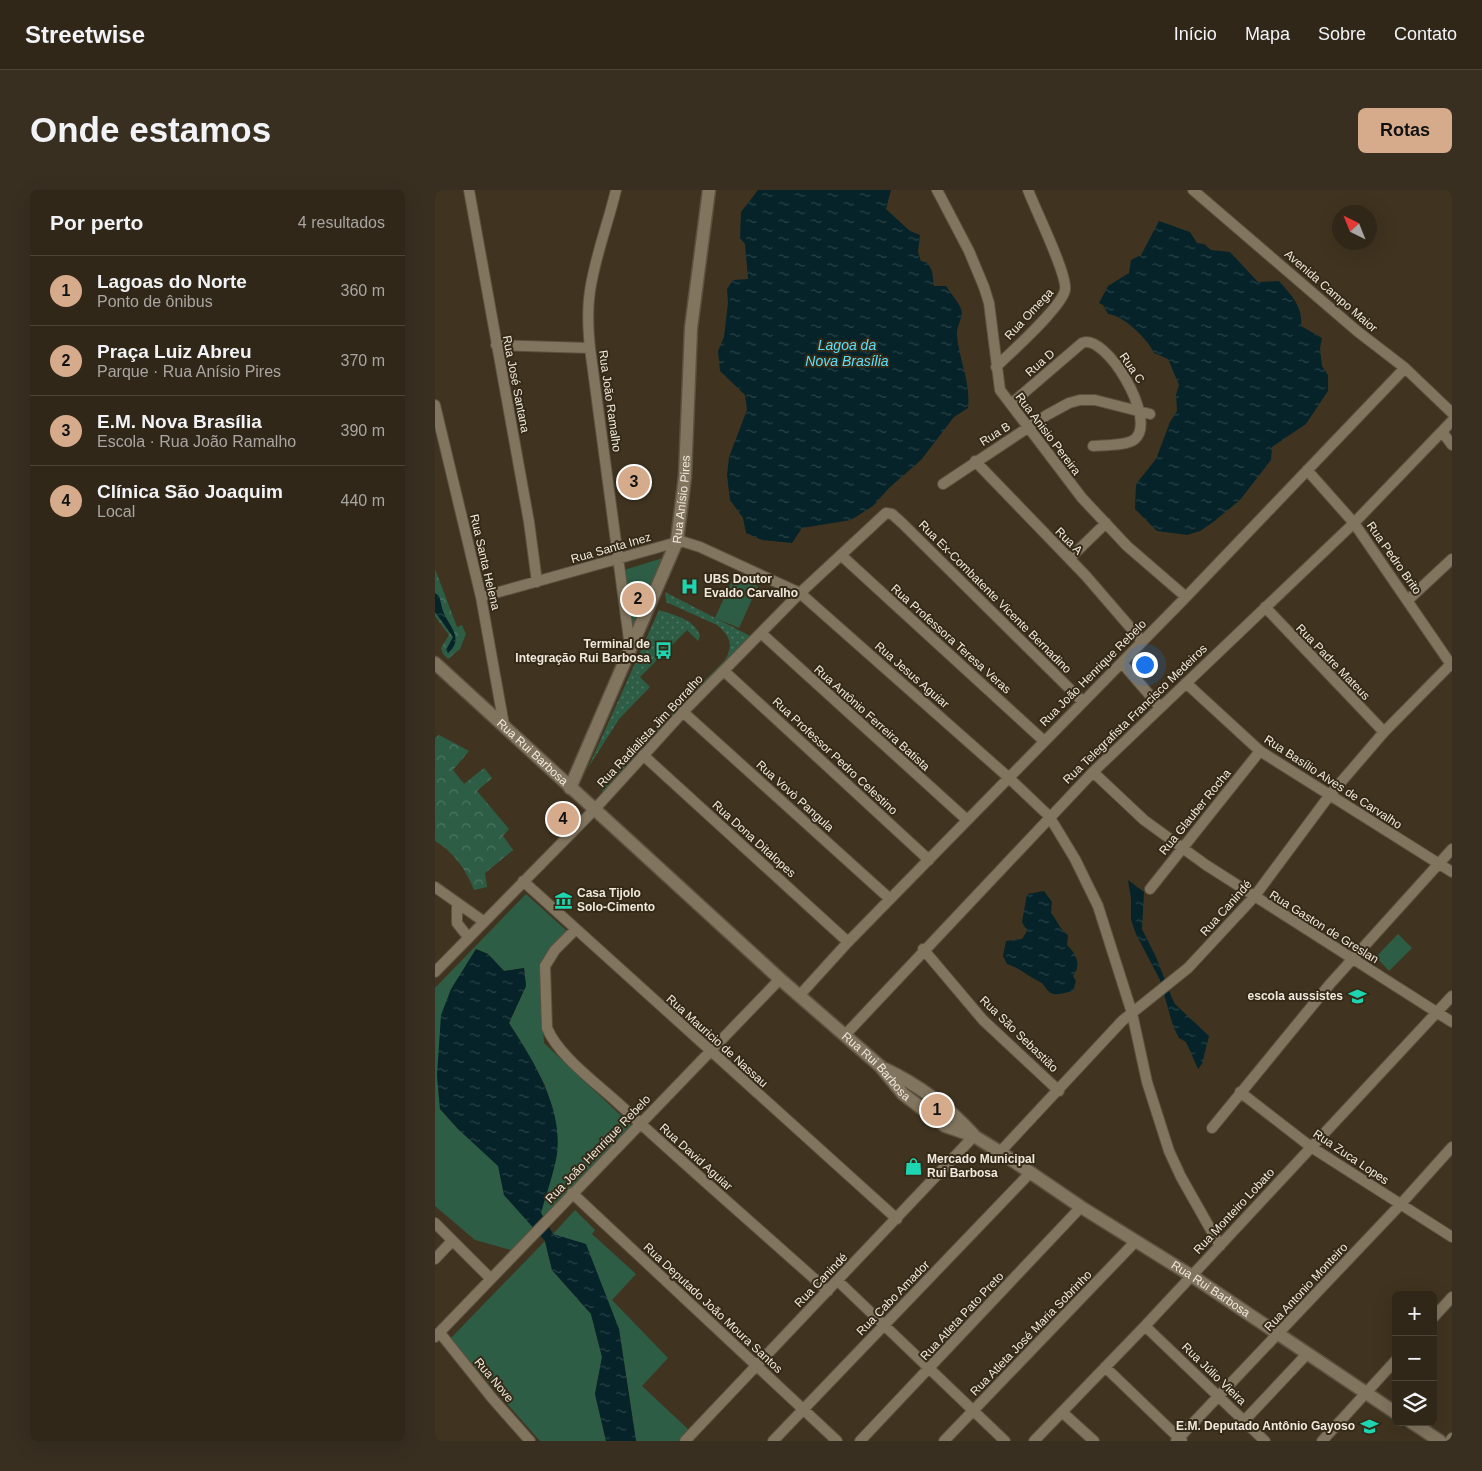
<!DOCTYPE html>
<html lang="pt">
<head>
<meta charset="utf-8">
<style>
	body { margin:0; font-family:Helvetica,sans-serif; background:#382f21; color:#f1f3f6 }
	.controls { position:absolute; right:15px; bottom:15px; display:grid; overflow:hidden; border-radius:8px; box-shadow:0 5px 20px #0002 }
	.controls button { width:45px; height:45px; display:grid; place-items:center; padding:0; border:0; border-bottom:1px solid #4b4437; background:#302718; color:#f1f3f6; font:25px sans-serif }
	.compass { position:absolute; left:897px; top:15px; width:45px; height:45px; border-radius:50%; background:#302718; box-shadow:0 5px 20px #0002; rotate:317deg }
	.you { position:absolute; left:709px; top:474px; width:18px; height:18px; margin:-12px; border:4px solid #fff; border-radius:50%; background:#1a73e8; box-shadow:0 0 0 8px #1a73e833 }
	.badge { display:grid; place-items:center; width:32px; height:32px; border-radius:50%; background:#d6ab8b; color:#111; font-size:16px; font-weight:700 }
	.pin { position:absolute; translate:-50% -50%; border:2px solid #fff; box-shadow:0 1px 5px #0006 }
	.list { margin:0; padding:0; list-style:none }
	h2 { display:flex; justify-content:space-between; align-items:center; height:65px; margin:0; padding:0 20px; font-size:21px }
	h2 small { font-size:16px; font-weight:400; color:#a8a5a2 }
	.list li { display:grid; grid-template-columns:32px 1fr auto; gap:15px; align-items:center; box-sizing:border-box; height:70px; padding:0 20px; border-top:1px solid #4b4437 }
	.list b { display:block; font-size:19px; white-space:nowrap }
	.list p { margin:0; font-size:16px; white-space:nowrap; color:#a8a5a2 }
	.list em { font-size:16px; font-style:normal; color:#a8a5a2 }
	.icon { flex:none; width:28px; height:28px; fill:none; stroke:currentColor; stroke-width:2; stroke-linecap:round; stroke-linejoin:round }
	.map { position:relative; flex:none; width:1017px; height:1251px; overflow:hidden; border-radius:8px }
	header { display:flex; align-items:center; gap:30px; box-sizing:border-box; height:70px; padding:0 25px; background:#302718; border-bottom:1px solid #4b4437 }
	header strong { font-size:24px }
	nav { display:flex; gap:28px; margin-inline-start:auto; font-size:18px }
	.intro { display:flex; align-items:center; justify-content:space-between; box-sizing:border-box; height:120px; padding:0 30px }
	h1 { margin:0; font-size:35px }
	.button { padding:12px 22px; border-radius:8px; background:#d6ab8b; color:#111; font-size:18px; font-weight:700 }
	main { display:flex; gap:30px; padding:0 30px }
	aside { flex:1; background:#302718; border-radius:8px; box-shadow:0 5px 20px #0002 }
	.map>svg:first-child { display:block }
	.grass { fill:url(#grass-dots) }
	.forest { fill:url(#forest-crowns) }
	.park { fill:#2d5e45 }
	.water { fill:url(#water-ripples) }
	.lines { fill:none; stroke-linecap:round; stroke-linejoin:round }
	.minor-casing { stroke:#5b513f; stroke-width:12 }
	.tertiary-casing { stroke:#5b513f; stroke-width:15 }
	.minor { stroke:#81755f; stroke-width:10 }
	.tertiary { stroke:#81755f; stroke-width:12 }
	.labels { text-anchor:middle; stroke-width:4; stroke-linejoin:round; paint-order:stroke }
	.street-label { font-size:12px; fill:#f0e9dd; stroke:#352a17 }
	.poi-label { font-size:12px; font-weight:bold; fill:#f0e9dd; stroke:#352a17; text-anchor:start }
	.water-label { font-size:14px; font-style:italic; fill:#58e1fb; stroke:#352a17 }
</style>
</head>
<body>
<header>
<strong>Streetwise</strong>
<nav><a>Início</a><a>Mapa</a><a>Sobre</a><a>Contato</a></nav>
</header>
<div class="intro"><h1>Onde estamos</h1><a class="button">Rotas</a></div>
<main>
<aside>
<h2>Por perto<small>4 resultados</small></h2>
<ul class="list">
<li><span class="badge">1</span><div><b>Lagoas do Norte</b><p>Ponto de ônibus</p></div><em>360 m</em></li>
<li><span class="badge">2</span><div><b>Praça Luiz Abreu</b><p>Parque · Rua Anísio Pires</p></div><em>370 m</em></li>
<li><span class="badge">3</span><div><b>E.M. Nova Brasília</b><p>Escola · Rua João Ramalho</p></div><em>390 m</em></li>
<li><span class="badge">4</span><div><b>Clínica São Joaquim</b><p>Local</p></div><em>440 m</em></li>
</ul>
</aside>
<div class="map">
<svg width="1017" height="1251" viewBox="0 0 1017 1251">
	<defs>
		<pattern id="grass-dots" width="8" height="8" patternUnits="userSpaceOnUse" patternTransform="scale(1.25)"><rect width="8" height="8" fill="#2d5e45"/><path d="M2 2h.1M6 6h.1" fill="none" stroke="#4c755f" stroke-width="1.8" stroke-linecap="round"/></pattern>
		<pattern id="forest-crowns" width="20" height="18" patternUnits="userSpaceOnUse" patternTransform="scale(1.25)"><rect width="20" height="18" fill="#2d5e45"/><path d="M2 6a3 3 0 1 1 6 0M12 15a3 3 0 1 1 6 0" fill="none" stroke="#4c755f"/></pattern>
		<pattern id="water-ripples" width="26" height="14" patternUnits="userSpaceOnUse" patternTransform="scale(1.25)"><rect width="26" height="14" fill="#052329"/><path d="M2 4q2-2 4 0t4 0M15 11q2-2 4 0t4 0" fill="none" stroke="#2a4348"/></pattern>
	</defs>
	<rect width="100%" height="100%" fill="#403420"/>
	<path class="grass" d="M 230,402 L 319,448 L 165,612 L 169,592 L 290,470 C 299,455 295,446 282,435 L 231,412 Z
		M 224,420 C 238,425 260,429 265,446 L 263,451 L 252,440 L 205,487 L 215,497 L 184,529 L 153,578 Z"/>
	<path class="forest" d="M 0,379 L 22,437 L 27,435 L 31,444 L 25,459 L 13,469 L 8,464 L 6,458 L 14,445 L 0,426 Z
		M 4,545 L 34,561 L 18,580 L 29,594 L 49,578 L 57,588 L 42,601 L 74,639 L 68,646 L 78,660 L 50,683 L 52,697 L 39,700 C 32,681 18,661 0,651 L 0,548 Z"/>
	<path class="park" d="M 231,367 L 198,438 L 189,380 Z
		M 299,386 L 323,396 L 304,438 L 280,428 Z
		M 91,704 L 133,742 L 107,769 L 105,792 L 109,853 L 198,937 L 109,1029 L 106,1023 L 122,963 L 110,895 L 74,833 L 91,796 L 89,778 L 69,781 L 53,764 L 41,759 L 31,776 L 2,885 L 5,919 L 23,939 L 64,976 L 69,1005 L 99,1038 L 79,1061 L 40,1050 L 0,1016 L 0,798 Z
		M 963,744 L 977,758 L 954,781 L 941,767 Z
		M 140,1020 L 160,1040 L 157,1044 L 201,1084 L 177,1110 L 233,1168 L 207,1196 L 255,1241 L 245,1251 L 201,1251 L 184,1139 L 118,1044 Z
		M 110,1051 L 117,1080 L 156,1124 L 167,1167 L 160,1204 L 171,1251 L 105,1251 L 15,1149 Z"/>
	<path class="water" d="M 323,0 L 456,0 L 451,19 L 475,41 L 485,45 L 483,62 L 486,71 L 493,73 L 497,81 L 499,96 L 511,96 C 516,104 523,111 526,119 C 529,127 521,136 522,145 C 524,171 536,192 533,218 L 519,227 L 486,270 L 454,298 L 438,316 L 416,330 L 367,338 L 357,353 L 327,350 L 311,343 L 308,328 L 295,310 L 292,285 L 294,267 L 312,220 L 310,205 L 285,181 L 283,161 L 289,147 L 293,113 L 292,99 L 298,90 L 313,89 L 310,54 L 305,48 L 306,22 Z
		M 724,31 L 755,42 L 762,53 L 769,54 L 776,60 L 795,62 L 823,92 L 844,91 C 856,105 868,116 866,136 L 887,148 L 885,158 L 887,176 L 893,185 L 893,201 L 871,234 L 837,257 L 836,270 L 805,310 L 777,333 L 765,341 L 752,345 L 722,341 L 700,319 L 701,294 L 721,269 L 735,232 L 742,221 L 741,205 L 744,195 L 733,169 L 719,163 C 713,149 688,125 673,124 L 668,115 L 664,113 L 673,96 L 694,83 L 696,70 L 706,65 Z
		M 0,403 L 4,406 C 6,411 6,416 8,421 C 14,437 30,448 13,463 L 11,460 L 18,447 L 0,422 Z
		M 693,690 L 709,702 L 707,739 L 721,767 L 737,808 L 740,814 L 774,846 L 767,874 L 763,879 L 751,852 L 744,848 L 738,836 L 725,790 L 701,744 L 696,730 L 696,709 Z
		M 609,701 L 617,712 L 616,723 C 622,730 626,741 633,745 L 632,755 C 641,764 647,774 638,786 L 641,791 L 638,801 C 632,802 625,805 619,804 C 611,803 611,795 605,792 C 594,787 585,778 572,774 L 568,766 L 571,751 L 587,749 L 592,741 L 587,732 L 592,704 Z
		M 41,759 L 53,764 L 69,781 L 89,778 L 91,796 L 74,833 C 98,870 128,917 122,964 C 119,983 111,1004 106,1023 L 118,1044 L 151,1054 L 184,1139 L 201,1251 L 171,1251 L 160,1204 L 167,1167 L 156,1124 L 117,1080 L 110,1051 L 69,1005 L 63,976 L 23,939 L 5,919 L 2,885 L 6,825 L 16,799 Z"/>
	<g class="lines">
		<defs>
			<path id="minor" d="M 34,0 L 94,332 L 102,392
				M 181,0 C 173,34 160,66 155,101 C 152,120 153,139 155,158 L 195,457
				M 502,0 L 534,61 L 549,97 L 554,113 L 565,200 L 647,308 L 692,356 L 751,407
				M 758,0 L 922,141 L 970,178 L 1017,223
				M 61,155 L 155,158
				M 561,177 C 575,163 627,117 630,100 C 633,85 600,19 593,0
				M 576,214 L 647,153 C 670,142 723,229 700,249 C 692,256 669,255 658,256
				M 0,215 L 46,407 L 69,535
				M 1008,243 L 1017,255
				M 540,271 L 651,386 L 707,451
				M 872,280 L 919,333 L 1017,476
				M 508,294 L 612,225 L 634,213 L 645,210 L 660,210 L 715,224
				M 407,366 L 609,551
				M 635,368 L 671,333
				M 46,407 L 246,351 L 265,357 L 365,403 L 573,587 L 614,626 L 640,669 L 663,716 L 697,823 L 712,892 L 734,961 L 746,987 L 785,1056
				M 973,410 L 1017,369
				M 830,417 L 949,542
				M 326,443 L 532,630
				M 687,473 L 725,517
				M 289,481 L 494,670
				M 751,493 L 825,561 L 1017,682
				M 248,522 L 455,709
				M 208,565 L 413,752
				M 658,582 L 709,630 L 771,675 L 1017,832
				M 88,691 L 462,1029
				M 0,697 L 48,731
				M 715,699 L 825,561
				M 22,713 L 22,733 L 33,747
				M 140,740 L 120,760 L 110,776 L 112,838 C 123,865 160,892 182,912 C 251,976 323,1038 393,1101
				M 488,759 L 548,830 L 624,901
				M 0,782 L 159,620 L 248,522 L 365,403 L 451,323 L 457,324 L 467,333 L 647,511
				M 364,806 L 413,752 L 751,407 L 970,178
				M 410,845 L 658,582 L 919,333 L 1017,231
				M 805,902 L 876,957 L 1017,1047
				M 777,938 L 895,794 L 1017,659
				M 565,962 L 687,831 L 753,778 L 819,707 L 894,606 L 949,542 L 1017,473
				M 137,1003 L 402,1251
				M 0,1033 L 56,1089
				M 0,1069 L 17,1051
				M 403,1091 L 570,1251
				M 998,1128 L 1017,1107
				M 710,1136 L 830,1251
				M 5,1143 L 57,1208 L 95,1251
				M 0,1147 L 345,789
				M 670,1177 L 747,1251
				M 627,1222 L 659,1251
				M 809,1231 L 872,1164
				M 250,1251 L 539,946
				M 338,1251 L 596,982
				M 425,1251 L 646,1017
				M 509,1251 L 700,1052
				M 599,1251 L 710,1136 L 1017,806
				M 741,1251 L 965,1015 L 1017,957
				M 887,1251 L 961,1170
				M 1015,1251 L 1017,1248"/>
			<g id="tertiary">
				<path id="s1" d="M 0,473 L 345,789 L 445,876 L 468,904 L 510,936 L 539,946 L 565,962 L 646,1017 L 757,1086 L 961,1223"/>
				<path id="s2" d="M 135,598 L 242,351 L 250,286 L 256,138 L 274,0"/>
				<path d="M 450,879 C 484,895 512,916 538,944"/>
				<path d="M 976,1232 L 1005,1251"/>
			</g>
		</defs>
		<use href="#minor" class="minor-casing"/>
		<use href="#tertiary" class="tertiary-casing"/>
		<use href="#minor" class="minor"/>
		<use href="#tertiary" class="tertiary"/>
	</g>
	<defs>
		<symbol id="hospital-bare" viewBox="-9 -9 18 18"><path d="M-5-5h3v3.5h4V-5h3V5h-3V1.5h-4V5h-3Z" fill="#1ed5b1" stroke="#352a17" stroke-width="2.5" paint-order="stroke"/></symbol>
		<symbol id="bus-bare" viewBox="-9 -9 18 18"><path d="M-5-6H5V4H4V6H2V4H-2V6H-4V4H-5ZM-3.5-4V0h7V-4ZM-3.5 1.2v1.5H-2V1.2ZM2 1.2v1.5H3.5V1.2Z" fill="#1ed5b1" stroke="#352a17" stroke-width="2.5" paint-order="stroke"/></symbol>
		<symbol id="museum-bare" viewBox="-9 -9 18 18"><path d="M0-6L6-3V-2H-6V-3ZM-5-1h2V3h-2ZM-1-1h2V3h-2ZM3-1h2V3H3ZM-6 4H6V6H-6Z" fill="#1ed5b1" stroke="#352a17" stroke-width="2.5" paint-order="stroke"/></symbol>
		<symbol id="school-bare" viewBox="-9 -9 18 18"><path d="M0-5L7-2L0 1L-7-2ZM-4 1L0 2.5L4 1V4Q0 6-4 4Z" fill="#1ed5b1" stroke="#352a17" stroke-width="2.5" paint-order="stroke"/></symbol>
		<symbol id="shop-bare" viewBox="-9 -9 18 18"><path d="M-5-2.5h2.3a2.7 3.5 0 0 1 5.4 0H5L5.5 6h-11ZM-1.5-2.5h3a1.5 2.3 0 0 0-3 0Z" fill="#1ed5b1" stroke="#352a17" stroke-width="2.5" paint-order="stroke"/></symbol>
	</defs>
	<g fill-rule="evenodd">
		<use href="#hospital-bare" x="242" y="384" width="25" height="25"/>
		<use href="#bus-bare" x="216" y="448" width="25" height="25"/>
		<use href="#museum-bare" x="116" y="698" width="25" height="25"/>
		<use href="#school-bare" x="910" y="794" width="25" height="25"/>
		<use href="#shop-bare" x="466" y="964" width="25" height="25"/>
		<use href="#school-bare" x="922" y="1224" width="25" height="25"/>
	</g>
	<g class="labels">
		<g class="street-label">
			<text transform="translate(896 101) rotate(41)" y="4">Avenida Campo Maior</text>
			<text transform="translate(594 124) rotate(-47)" y="4">Rua Omega</text>
			<text transform="translate(605 173) rotate(-41)" y="4">Rua D</text>
			<text transform="translate(697 178) rotate(55)" y="4">Rua C</text>
			<text transform="translate(81 194) rotate(79)" y="4">Rua José Santana</text>
			<text transform="translate(175 211) rotate(82)" y="4">Rua João Ramalho</text>
			<text transform="translate(560 244) rotate(-32)" y="4">Rua B</text>
			<text transform="translate(613 244) rotate(53)" y="4">Rua Anisio Pereira</text>
			<text dy="4" stroke="none"><textPath href="#s2" startOffset="311">Rua Anísio Pires</textPath></text>
			<text transform="translate(634 351) rotate(45)" y="4">Rua A</text>
			<text transform="translate(176 358) rotate(-16)" y="4">Rua Santa Inez</text>
			<text transform="translate(959 368) rotate(55)" y="4">Rua Pedro Brito</text>
			<text transform="translate(50 372) rotate(77)" y="4">Rua Santa Helena</text>
			<text transform="translate(560 407) rotate(45)" y="4">Rua Ex-Combatente Vicente Bernadino</text>
			<text transform="translate(516 449) rotate(42)" y="4">Rua Professora Teresa Veras</text>
			<text transform="translate(898 472) rotate(46)" y="4">Rua Padre Mateus</text>
			<text transform="translate(658 483) rotate(-45)" y="4">Rua João Henrique Rebelo</text>
			<text transform="translate(477 485) rotate(41)" y="4">Rua Jesus Aguiar</text>
			<text transform="translate(700 524) rotate(-44)" y="4">Rua Telegrafista Francisco Medeiros</text>
			<text transform="translate(437 528) rotate(42)" y="4">Rua Antônio Ferreira Batista</text>
			<text transform="translate(215 541) rotate(-47)" y="4">Rua Radialista Jim Borralho</text>
			<text dy="4" stroke="none"><textPath href="#s1" startOffset="132">Rua Rui Barbosa</textPath></text>
			<text transform="translate(400 566) rotate(43)" y="4">Rua Professor Pedro Celestino</text>
			<text transform="translate(898 592) rotate(33)" y="4">Rua Basílio Alves de Carvalho</text>
			<text transform="translate(360 606) rotate(42)" y="4">Rua Vovò Pangula</text>
			<text transform="translate(760 622) rotate(-51)" y="4">Rua Glauber Rocha</text>
			<text transform="translate(319 649) rotate(42)" y="4">Rua Dona Ditalopes</text>
			<text transform="translate(791 718) rotate(-48)" y="4">Rua Canindé</text>
			<text transform="translate(889 737) rotate(32)" y="4">Rua Gaston de Greslan</text>
			<text transform="translate(584 844) rotate(44)" y="4">Rua São Sebastião</text>
			<text transform="translate(282 851) rotate(42)" y="4">Rua Mauricio de Nassau</text>
			<text dy="4" stroke="none"><textPath href="#s1" startOffset="598">Rua Rui Barbosa</textPath></text>
			<text transform="translate(163 959) rotate(-46)" y="4">Rua João Henrique Rebelo</text>
			<text transform="translate(261 967) rotate(42)" y="4">Rua David Aguiar</text>
			<text transform="translate(916 967) rotate(34)" y="4">Rua Zuca Lopes</text>
			<text transform="translate(799 1021) rotate(-47)" y="4">Rua Monteiro Lobato</text>
			<text transform="translate(386 1090) rotate(-46)" y="4">Rua Canindé</text>
			<text transform="translate(871 1097) rotate(-47)" y="4">Rua Antonio Monteiro</text>
			<text dy="4" stroke="none"><textPath href="#s1" startOffset="1002">Rua Rui Barbosa</textPath></text>
			<text transform="translate(458 1108) rotate(-46)" y="4">Rua Cabo Amador</text>
			<text transform="translate(278 1118) rotate(43)" y="4">Rua Deputado João Moura Santos</text>
			<text transform="translate(527 1126) rotate(-47)" y="4">Rua Atleta Pato Preto</text>
			<text transform="translate(596 1143) rotate(-46)" y="4">Rua Atleta José Maria Sobrinho</text>
			<text transform="translate(779 1184) rotate(44)" y="4">Rua Júlio Vieira</text>
			<text transform="translate(59 1190) rotate(50)" y="4">Rua Nove</text>
		</g>
		<g class="poi-label">
			<text x="269" y="393">UBS Doutor<tspan x="269" dy="14">Evaldo Carvalho</tspan></text>
			<text x="215" y="458" text-anchor="end">Terminal de<tspan x="215" dy="14">Integração Rui Barbosa</tspan></text>
			<text x="142" y="707">Casa Tijolo<tspan x="142" dy="14">Solo-Cimento</tspan></text>
			<text x="908" y="810" text-anchor="end">escola aussistes</text>
			<text x="492" y="973">Mercado Municipal<tspan x="492" dy="14">Rui Barbosa</tspan></text>
			<text x="920" y="1240" text-anchor="end">E.M. Deputado Antônio Gayoso</text>
		</g>
		<g class="water-label">
			<text x="412" y="160">Lagoa da<tspan x="412" dy="16">Nova Brasília</tspan></text>
		</g>
	</g>
</svg>
<div class="controls">
<button>+</button>
<button>−</button>
<button><svg class="icon" aria-label="layers" viewBox="0 0 24 24"><path d="M12 4l9 5-9 5-9-5zM3 14l9 5 9-5"/></svg></button>
</div>
<svg class="compass" viewBox="-18 -18 36 36"><path d="M0-13l5 13h-10z" fill="#e53935"/><path d="M0 13l5-13h-10z" fill="#a8a5a2"/></svg>
<div class="you"></div>
<div class="pin badge" style="left:502px;top:920px">1</div>
<div class="pin badge" style="left:203px;top:409px">2</div>
<div class="pin badge" style="left:199px;top:292px">3</div>
<div class="pin badge" style="left:128px;top:629px">4</div>
</div>
</main>
</body>
</html>
